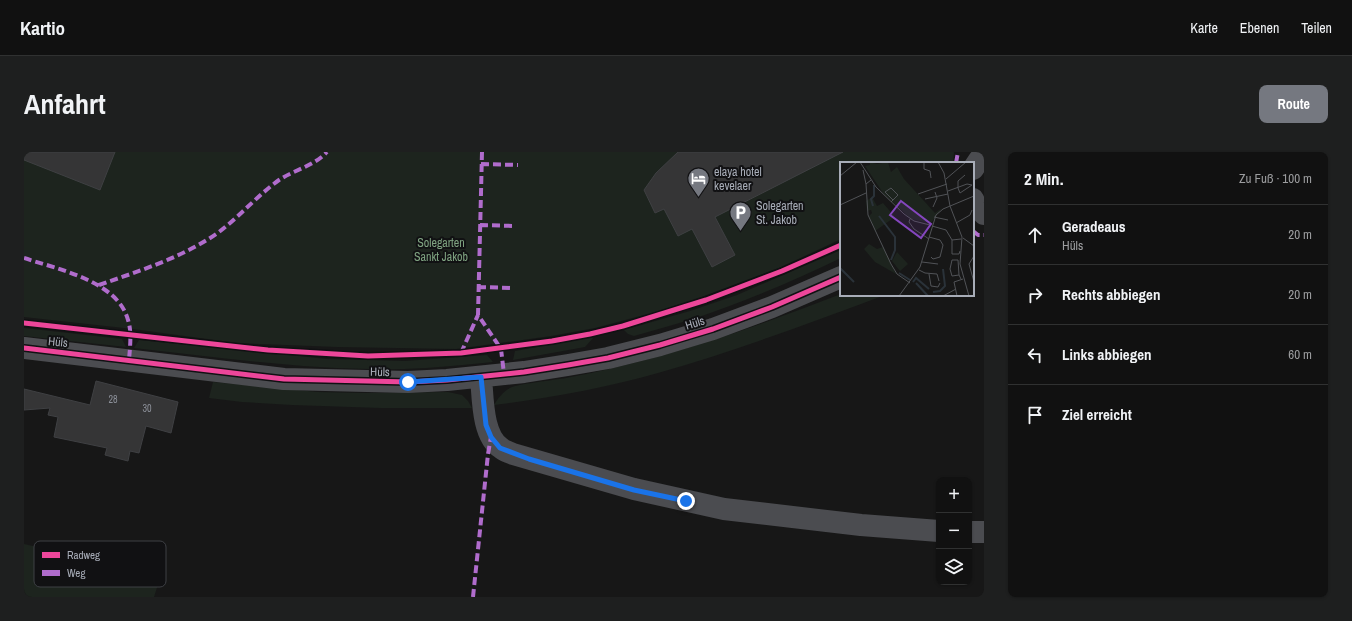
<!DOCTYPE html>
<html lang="de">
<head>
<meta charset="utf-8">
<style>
	body { margin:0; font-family:"Archivo Narrow",sans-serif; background:#1e1f1f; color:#f1f3f6 }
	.controls { position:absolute; right:12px; bottom:12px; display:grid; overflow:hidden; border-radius:8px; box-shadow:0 1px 3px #0004 }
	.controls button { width:36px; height:36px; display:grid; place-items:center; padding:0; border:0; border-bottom:1px solid #303131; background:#111; color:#f1f3f6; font:20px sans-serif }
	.stop { position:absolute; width:12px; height:12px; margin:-9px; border:3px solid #1a73e8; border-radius:50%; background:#fff }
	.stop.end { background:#1a73e8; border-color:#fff; box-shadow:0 1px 4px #0008 }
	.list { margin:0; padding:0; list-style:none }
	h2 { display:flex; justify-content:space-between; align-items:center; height:52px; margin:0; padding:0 16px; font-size:17px }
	h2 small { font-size:13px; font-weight:400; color:#9c9d9f }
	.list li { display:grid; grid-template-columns:26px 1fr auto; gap:12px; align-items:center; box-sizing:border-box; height:60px; padding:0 16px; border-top:1px solid #303131 }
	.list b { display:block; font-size:15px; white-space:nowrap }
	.list p { margin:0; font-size:13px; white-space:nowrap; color:#9c9d9f }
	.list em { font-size:13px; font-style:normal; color:#9c9d9f }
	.icon { flex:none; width:22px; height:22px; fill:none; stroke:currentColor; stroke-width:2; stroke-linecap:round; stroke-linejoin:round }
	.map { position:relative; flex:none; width:960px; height:445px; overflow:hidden; border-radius:8px }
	header { display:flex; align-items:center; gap:24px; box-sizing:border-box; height:56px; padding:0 20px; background:#111; border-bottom:1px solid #303131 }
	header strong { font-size:19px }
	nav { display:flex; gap:22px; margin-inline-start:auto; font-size:14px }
	.intro { display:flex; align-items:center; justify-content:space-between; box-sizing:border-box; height:96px; padding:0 24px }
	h1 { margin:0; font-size:28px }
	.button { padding:10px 18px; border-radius:8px; background:#757880; color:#fff; font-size:14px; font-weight:700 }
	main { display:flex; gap:24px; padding:0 24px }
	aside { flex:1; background:#111; border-radius:8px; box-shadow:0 1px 3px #0004 }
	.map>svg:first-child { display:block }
	.green { fill:#1d241e }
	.building { fill:#353536; stroke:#3f4043 }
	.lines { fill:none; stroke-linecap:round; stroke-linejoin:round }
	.minor { stroke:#4b4c50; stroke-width:22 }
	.quiet { stroke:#b06ccc; stroke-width:4; stroke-dasharray:8 4; stroke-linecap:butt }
	.cycleway-casing { stroke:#111113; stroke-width:8 }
	.cycleway { stroke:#ed469a; stroke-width:5 }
	.route { stroke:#1a73e8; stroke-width:5 }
	.labels { text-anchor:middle; stroke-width:4; stroke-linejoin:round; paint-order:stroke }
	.number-label { font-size:10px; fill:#8b8f98 }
	.poi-label { font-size:12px; fill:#a8adb8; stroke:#111113; text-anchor:start }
	.park-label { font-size:12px; fill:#7fa381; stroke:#111113 }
	.street-label { font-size:12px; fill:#a8adb8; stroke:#111113 }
	.inset-river { fill:none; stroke:#2a3239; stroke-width:2 }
	.inset-road { fill:none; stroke:#515357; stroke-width:1 }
	.view { fill:#8446be; fill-opacity:0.15; stroke:#8446be; stroke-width:2 }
	.inset-edge { fill:none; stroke:#a8adb8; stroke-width:2 }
	.key { fill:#111113; stroke:#3e4045; stroke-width:1 }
	.key-label { font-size:11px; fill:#a8adb8 }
</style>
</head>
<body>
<header>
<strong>Kartio</strong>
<nav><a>Karte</a><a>Ebenen</a><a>Teilen</a></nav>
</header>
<div class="intro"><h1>Anfahrt</h1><a class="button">Route</a></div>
<main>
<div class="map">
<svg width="960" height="445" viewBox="0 0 960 445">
	<rect width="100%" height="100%" fill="#171717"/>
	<path class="green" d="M 0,0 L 930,0 L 929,11 L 817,11 L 817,87 L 755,116 L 680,144 L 631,160 L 571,176 L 527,184 L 432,197 L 313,195 L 213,191 L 109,177 L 0,165 Z
		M 817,98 L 817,106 C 769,129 720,150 669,167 C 650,173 630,178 610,184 L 604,182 L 600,178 L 666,159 L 713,143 Z
		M 817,142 L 861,143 C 786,171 711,199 634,221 C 581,236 525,246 470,253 C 474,246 479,240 486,236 C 492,232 532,228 542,226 C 637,208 727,177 817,142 Z
		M 0,176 L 98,187 L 102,195 L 0,184 Z
		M 570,185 L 561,195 L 489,208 L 491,199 Z
		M 115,188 L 303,207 L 381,209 L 463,203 L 469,210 C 439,213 410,216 380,217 C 290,219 200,206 110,196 Z
		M 189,230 L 294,240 L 340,241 L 424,240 L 438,243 L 444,249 L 448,256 L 357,256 L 268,253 L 218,250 L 185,246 Z
		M 0,392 L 137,423 L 130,445 L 0,445 Z"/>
	<path class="building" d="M 0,0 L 91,0 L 76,38 L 0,8 Z
		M 654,0 L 819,0 L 691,65 L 711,103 L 688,115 L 668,77 L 654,84 L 640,57 L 631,61 L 620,38 L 632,21 Z
		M 72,229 L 154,250 L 147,281 L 122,274 L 115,301 L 106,299 L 104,309 L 81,303 L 83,296 L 30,285 L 34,265 L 24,263 L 26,256 L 0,258 L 0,237 L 66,253 Z"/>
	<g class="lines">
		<path class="minor" d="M 949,17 L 955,8 L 960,4
			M 949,47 L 952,54 L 960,62
			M 0,196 L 260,227 L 384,230 L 423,228 L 500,220 L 544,213 L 584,206 L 636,193 L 689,177 L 748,155 L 817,125
			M 457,225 C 459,246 458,284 477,296 C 480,299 485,300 489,302 L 610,337 L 700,357 L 837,373 L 915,379
			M 945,380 L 960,380"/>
		<path class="quiet" d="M 458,0 L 454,163 L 477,197 L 480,222
			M 932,11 L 934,0
			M 457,12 L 494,13
			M 456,73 L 492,74
			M 949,79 L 954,83 L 960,83
			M 0,106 C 33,117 94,129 104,168 C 108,180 106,195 105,208
			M 75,133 C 115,119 160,105 195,80 C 216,64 234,43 255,28 C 270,18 290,14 303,0
			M 454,135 L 490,136
			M 437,201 L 454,163
			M 449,445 L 464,302 L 467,285"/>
		<defs>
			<path id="cycleway" d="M 0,171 L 244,198 L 344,204 L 437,201 L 528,189 L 566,182 L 599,174 L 682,148 L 758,119 L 817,93
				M 0,196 L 260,227 L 384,230 L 423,228 L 500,220 L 544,213 L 584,206 L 636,193 L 689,177 L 748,155 L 817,125"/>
		</defs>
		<use href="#cycleway" class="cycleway-casing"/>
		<use href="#cycleway" class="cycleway"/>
	</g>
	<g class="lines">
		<path class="route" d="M 384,230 L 457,225 L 462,273 L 467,285 L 476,296 L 505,307 L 610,338 L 662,349"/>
	</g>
	<defs>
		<symbol id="hotel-pin" viewBox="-11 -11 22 30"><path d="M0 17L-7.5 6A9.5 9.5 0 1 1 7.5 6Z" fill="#757880" stroke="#111113"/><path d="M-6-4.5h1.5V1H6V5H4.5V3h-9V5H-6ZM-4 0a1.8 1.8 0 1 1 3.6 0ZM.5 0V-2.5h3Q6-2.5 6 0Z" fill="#fff"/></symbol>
		<symbol id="parking-pin" viewBox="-11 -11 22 30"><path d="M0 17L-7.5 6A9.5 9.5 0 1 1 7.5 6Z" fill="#757880" stroke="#111113"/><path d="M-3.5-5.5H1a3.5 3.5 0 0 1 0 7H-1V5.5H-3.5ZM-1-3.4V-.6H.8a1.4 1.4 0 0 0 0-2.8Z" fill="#fff"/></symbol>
	</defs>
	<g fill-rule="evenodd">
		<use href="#hotel-pin" x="662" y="14" width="25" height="34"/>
		<use href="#parking-pin" x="704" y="48" width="25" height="34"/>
	</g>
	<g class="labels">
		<g class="number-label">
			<text x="89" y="251">28</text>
			<text x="123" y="260">30</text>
		</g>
		<g class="poi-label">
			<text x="690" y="24">elaya hotel<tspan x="690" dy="14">kevelaer</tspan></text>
			<text x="732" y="58">Solegarten<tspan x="732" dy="14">St. Jakob</tspan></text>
		</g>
		<g class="park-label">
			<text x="417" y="95">Solegarten<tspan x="417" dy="14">Sankt Jakob</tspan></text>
		</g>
		<g class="street-label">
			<text transform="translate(671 171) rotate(-17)" y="4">Hüls</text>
			<text transform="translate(34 190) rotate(6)" y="4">Hüls</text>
			<text transform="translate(356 220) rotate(1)" y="4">Hüls</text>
		</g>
	</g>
	<g transform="translate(816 10)">
		<rect width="134" height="134" fill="#171717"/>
		<path d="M 30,0 L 37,2 L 48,0 L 51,10 L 57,5 L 64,17 L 95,51 L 102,46 L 91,61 L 71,57 L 43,31 L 25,4 L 30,3 ZM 32,35 L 37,44 L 43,41 L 55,55 L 35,69 L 29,54 L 32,51 L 31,48 L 27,49 L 26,39 ZM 29,82 L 37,87 L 43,85 L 56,112 L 35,100 L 24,87 ZM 57,90 L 68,102 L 60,109 L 52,99 Z" fill="#1d241e"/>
		<path class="inset-river" d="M 33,44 L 31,37 L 34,34 L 34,23M 39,54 L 55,75 L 55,88 L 51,98M 0,106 L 14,120M 59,111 L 70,118M 73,120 L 76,116 L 89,127M 76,121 L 88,134M 93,130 L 100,129 L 105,124 L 103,107"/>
		<path class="inset-road" d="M 20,0 L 36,25 L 64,52 L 74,59 L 90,63M 84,0 L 84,7 L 90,9 L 91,16M 98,0 L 104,11 L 110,44 L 122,75 L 120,102 L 129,134M 23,8 L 26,22M 0,14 L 17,0M 106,17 L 126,0M 31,18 L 26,22 L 28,53 L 51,102 L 57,112 L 70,121M 118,26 L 118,19 L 125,13M 108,29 L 127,22 L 132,23 L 120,31 L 118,26M 78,32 L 107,22M 85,37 L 108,32M 51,40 L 58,33 L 51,26 L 45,30 L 53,38M 0,43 L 26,31M 93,45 L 97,36 L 95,30M 94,55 L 108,58M 70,57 L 69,60 L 74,67 L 89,77M 116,61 L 130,53 L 132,48M 92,64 L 106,68 L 112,78M 89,75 L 100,78 L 103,83 L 100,95 L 93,97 L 91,95M 123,76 L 134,84M 120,89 L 119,92 L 112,92 L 112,78 L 121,77M 134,94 L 129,102 L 134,120M 82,100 L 98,102M 79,108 L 85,111 L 97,112 L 99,119M 89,112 L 91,124 L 98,125 L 100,121M 119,113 L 118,98 L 112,98 L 110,107 L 112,114 L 119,113 L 121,117M 59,134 L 80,105 L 96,53 L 103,47 L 134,34M 103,134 L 116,127M 117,134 L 114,120 L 123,117"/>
		<path class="view" d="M 61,39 L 91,62 L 81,76 L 50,53 Z"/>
		<rect width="134" height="134" class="inset-edge"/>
	</g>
	<rect x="10" y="389" width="132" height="46" rx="6" class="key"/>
	<rect x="18" y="400" width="18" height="6" fill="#ed469a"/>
	<rect x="18" y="418" width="18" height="6" fill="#b06ccc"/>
	<g class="key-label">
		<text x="43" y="407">Radweg</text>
		<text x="43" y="425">Weg</text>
	</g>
</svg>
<div class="controls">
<button>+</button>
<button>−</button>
<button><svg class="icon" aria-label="layers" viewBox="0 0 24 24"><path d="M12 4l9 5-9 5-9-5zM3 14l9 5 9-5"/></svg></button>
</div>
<div class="stop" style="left:384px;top:230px"></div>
<div class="stop end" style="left:662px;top:349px"></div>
</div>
<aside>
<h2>2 Min.<small>Zu Fuß · 100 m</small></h2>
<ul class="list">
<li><svg class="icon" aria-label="ahead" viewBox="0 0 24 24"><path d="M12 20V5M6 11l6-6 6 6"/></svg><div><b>Geradeaus</b><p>Hüls</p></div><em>20 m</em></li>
<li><svg class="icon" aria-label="right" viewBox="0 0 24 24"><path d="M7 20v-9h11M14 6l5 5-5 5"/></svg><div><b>Rechts abbiegen</b></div><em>20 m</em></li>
<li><svg class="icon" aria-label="left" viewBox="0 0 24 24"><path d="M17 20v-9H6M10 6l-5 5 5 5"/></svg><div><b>Links abbiegen</b></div><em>60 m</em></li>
<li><svg class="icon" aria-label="arrive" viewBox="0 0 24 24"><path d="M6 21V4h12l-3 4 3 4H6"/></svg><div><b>Ziel erreicht</b></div></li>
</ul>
</aside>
</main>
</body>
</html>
